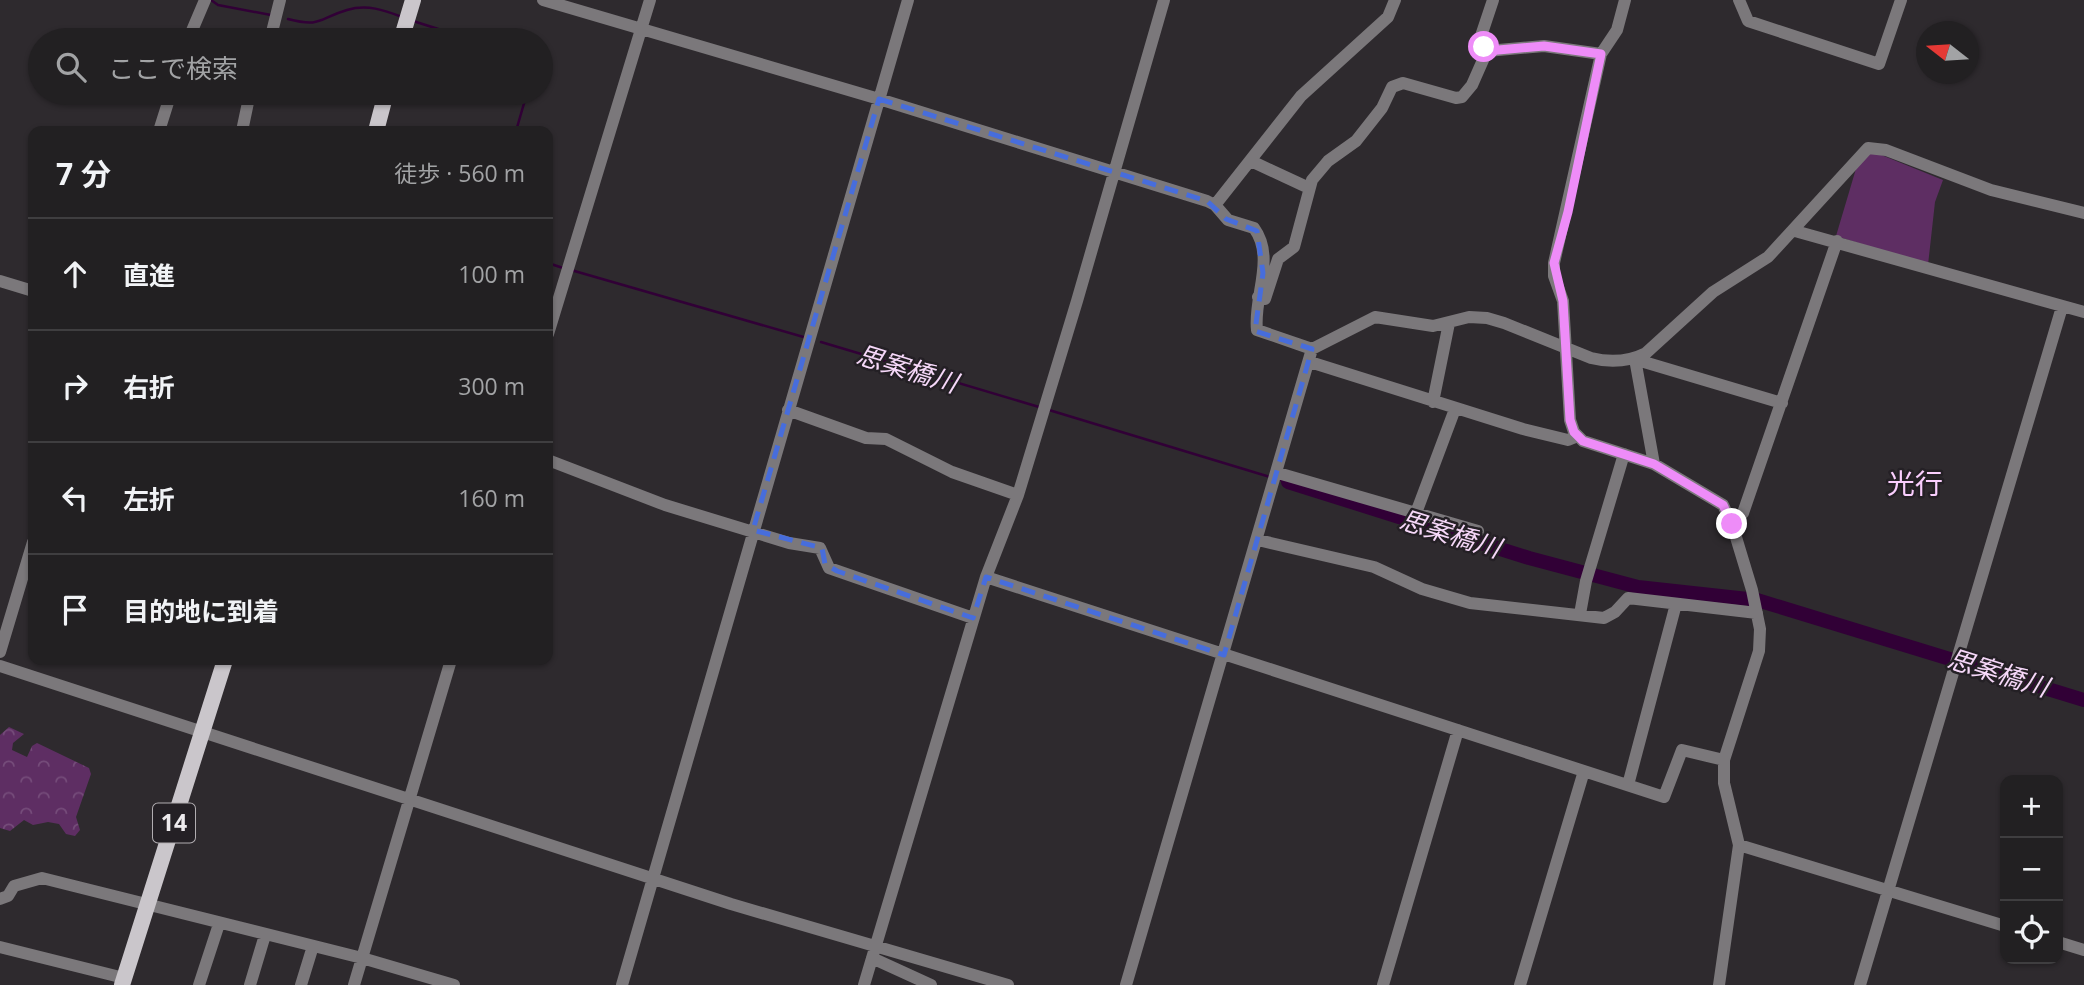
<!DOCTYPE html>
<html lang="ja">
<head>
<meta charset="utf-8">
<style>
	body { margin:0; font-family:"Open Sans","Noto Sans JP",sans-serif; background:#2a282a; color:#f1f3f6 }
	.controls { position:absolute; right:21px; bottom:21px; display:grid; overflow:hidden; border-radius:14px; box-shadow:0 2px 5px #0004 }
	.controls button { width:63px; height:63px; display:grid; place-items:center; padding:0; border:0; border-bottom:2px solid #3f3e40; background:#222022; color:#f1f3f6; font:35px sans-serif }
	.compass { position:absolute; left:1916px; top:21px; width:63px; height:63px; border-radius:50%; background:#222022; box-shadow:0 2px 5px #0004; rotate:287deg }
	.stop { position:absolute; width:21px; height:21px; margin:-16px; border:5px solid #ee8cf8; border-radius:50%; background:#fff }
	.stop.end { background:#ee8cf8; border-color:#fff; box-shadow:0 2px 7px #0008 }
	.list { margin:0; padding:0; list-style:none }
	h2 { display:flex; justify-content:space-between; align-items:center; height:91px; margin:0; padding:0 28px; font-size:30px }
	h2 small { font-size:23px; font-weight:400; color:#a2a3a5 }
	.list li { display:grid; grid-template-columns:46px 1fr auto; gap:21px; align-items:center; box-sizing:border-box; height:112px; padding:0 28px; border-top:2px solid #3f3e40 }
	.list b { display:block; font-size:26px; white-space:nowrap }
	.list em { font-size:23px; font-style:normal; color:#a2a3a5 }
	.icon { flex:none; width:38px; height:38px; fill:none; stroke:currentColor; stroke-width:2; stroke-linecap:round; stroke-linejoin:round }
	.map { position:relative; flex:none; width:2084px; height:985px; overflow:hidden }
	.search { position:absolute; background:#222022; box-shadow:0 2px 5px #0004; left:28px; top:28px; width:525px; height:77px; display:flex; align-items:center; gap:18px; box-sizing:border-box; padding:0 24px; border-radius:38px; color:#a2a3a5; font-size:26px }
	.panel { position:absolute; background:#222022; box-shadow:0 2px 5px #0004; left:28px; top:126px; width:525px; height:539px; border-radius:14px }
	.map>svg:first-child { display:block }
	.green { fill:#5e2e63 }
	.forest { fill:url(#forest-crowns) }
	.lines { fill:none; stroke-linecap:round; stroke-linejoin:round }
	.stream { stroke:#310036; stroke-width:2.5 }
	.river { stroke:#310036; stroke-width:14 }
	.minor { stroke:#7b787b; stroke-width:12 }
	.major { stroke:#cac6cb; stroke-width:16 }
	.route { stroke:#ee8cf8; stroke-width:9 }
	.marked { fill:none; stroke:#476ddc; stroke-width:5; stroke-dasharray:14 9; stroke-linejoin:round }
	.labels { text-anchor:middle; stroke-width:5; stroke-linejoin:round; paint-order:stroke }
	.shield { fill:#242025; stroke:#b1adb1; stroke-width:2 }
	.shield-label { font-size:23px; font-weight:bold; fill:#edeaed }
	.water-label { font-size:26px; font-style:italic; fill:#f6d8f9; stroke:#242025 }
	.quarter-label { font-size:28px; fill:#facefe; stroke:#242025 }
</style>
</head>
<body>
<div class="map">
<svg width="2084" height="985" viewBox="0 0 2084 985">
	<defs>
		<pattern id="forest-crowns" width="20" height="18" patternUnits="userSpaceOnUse" patternTransform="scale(1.75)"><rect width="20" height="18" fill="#5e2e63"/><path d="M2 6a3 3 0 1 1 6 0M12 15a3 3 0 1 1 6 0" fill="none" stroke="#754c7a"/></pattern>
	</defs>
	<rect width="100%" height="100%" fill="#2e2a2e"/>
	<path class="green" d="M 1866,154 L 1879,154 L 1943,180 L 1935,202 L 1928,265 L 1836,236 L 1858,162 Z"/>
	<path class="forest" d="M 9,727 L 24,734 L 13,743 L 12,750 L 27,757 L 32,746 L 37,743 L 89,768 L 91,774 L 76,817 L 80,830 L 75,836 L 66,834 L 59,824 L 48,822 L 33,825 L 24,820 L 10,831 L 0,828 L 0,735 Z"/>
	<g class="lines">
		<path class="stream" d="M 211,0 L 218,5 L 271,15
			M 288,19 C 322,28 319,18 347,10 C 367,4 384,10 402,17
			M 413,21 L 473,40
			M 516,131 L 527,93
			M 548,263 L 563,268
			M 571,270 L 807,338
			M 821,342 L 1039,407
			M 1049,410 L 1270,477
			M 1277,479 L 1288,482"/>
		<path class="river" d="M 1288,482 L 1529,558 L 1638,587 L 1757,600 L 2084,700"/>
		<path class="minor" d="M 543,0 L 879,99 L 1207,201 L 1215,205 L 1228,220 L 1254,228 C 1276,258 1253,297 1257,330 L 1312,349 L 1375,317 L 1433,326 L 1469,317 L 1487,318 L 1504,323 L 1591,358 C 1611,363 1628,362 1646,353 L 1713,292 L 1768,257 L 1868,148 L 1886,150 L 1991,190 L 2084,213
			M 1625,0 L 1617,30 L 1601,54 L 1554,263 L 1554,276 L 1563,301 L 1570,420 L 1574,432 L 1583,441 L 1654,464 L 1723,505 L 1732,524 L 1752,590 L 1760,629 L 1759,651 L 1724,760 L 1724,783 L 1739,845 L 1719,985
			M 1739,0 L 1748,21 L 1879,64 L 1901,0
			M 188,40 L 205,0
			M 270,40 L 280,0
			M 1487,51 L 1544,46 L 1601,54
			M 1487,51 L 1481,36 L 1493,0
			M 159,131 L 171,93
			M 242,131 L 250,93
			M 1251,161 L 1309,188
			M 1215,205 L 1301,96 L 1388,17 L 1395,0
			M 1795,231 L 2084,312
			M 0,281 L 33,291
			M 1258,297 L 1265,299 L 1278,259 L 1294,247 L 1312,180 L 1328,161 L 1356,141 L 1382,108 L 1392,87 L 1403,83 L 1456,98 L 1462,97 L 1472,85 L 1487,51
			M 548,334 L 650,0
			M 1638,357 L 1644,362 L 1782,403
			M 1635,359 L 1654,464
			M 1310,362 L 1523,429 L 1568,440 L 1578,436
			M 1433,402 L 1449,323
			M 788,410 L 866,438 L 886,439 L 952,472 L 1018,495
			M 548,460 L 665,505 L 789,543 L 820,548 L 829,568 L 973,618
			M 1278,473 L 1478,531
			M 1416,513 L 1455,409
			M 1732,524 L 1743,513 L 1837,241
			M 1258,540 L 1374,567 L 1422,589 L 1470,603 L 1604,618 L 1615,612 L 1628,598 L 1757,613
			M 986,577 L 1664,797 L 1682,750 L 1724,760
			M 1580,614 L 1586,581 L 1624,454
			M 0,652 L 33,542
			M 0,666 L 731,904 L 1008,985
			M 1628,785 L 1676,604
			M 1739,845 L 2005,926
			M 0,899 L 8,896 L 14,886 L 42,878 L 362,958 L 454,985
			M 2058,942 L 2084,950
			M 0,947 L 124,978
			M 872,958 L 931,985
			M 199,985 L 219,924
			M 250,985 L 265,935
			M 301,985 L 313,946
			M 354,985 L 451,660
			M 622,985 L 908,0
			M 864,985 L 986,577 L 1018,495 L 1077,301 L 1164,0
			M 1126,985 L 1312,349
			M 1383,985 L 1458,730
			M 1520,985 L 1584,771
			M 1860,985 L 2062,307"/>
		<path class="major" d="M 401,40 L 413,0
			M 376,131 L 386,93
			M 122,985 L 225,660"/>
	</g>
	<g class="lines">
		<path class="route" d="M 1484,47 L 1487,51 L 1544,46 L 1601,54 L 1568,212 L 1554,263 L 1563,301 L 1570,420 L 1574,432 L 1583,441 L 1654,464 L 1723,505 L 1732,524"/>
	</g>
	<path class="marked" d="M 879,99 L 1207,201 L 1226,219 L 1257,231 L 1263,273 L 1255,331 L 1312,349 L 1224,655 L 986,577 L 973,618 L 837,571 L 825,564 L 822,548 L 753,530 Z"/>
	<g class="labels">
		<rect class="shield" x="153" y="803.5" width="42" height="39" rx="5"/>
		<g class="shield-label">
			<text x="174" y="831">14</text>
		</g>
		<g class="water-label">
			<text transform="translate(907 369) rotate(17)" y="9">思案橋川</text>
			<text transform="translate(1450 534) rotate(17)" y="9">思案橋川</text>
			<text transform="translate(1998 673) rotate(17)" y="9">思案橋川</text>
		</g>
		<g class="quarter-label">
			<text x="1915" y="494">光行</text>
		</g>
	</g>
</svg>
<div class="controls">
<button>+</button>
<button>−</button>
<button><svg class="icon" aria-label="locate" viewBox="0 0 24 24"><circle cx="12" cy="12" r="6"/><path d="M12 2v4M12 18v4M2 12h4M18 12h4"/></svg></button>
</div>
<svg class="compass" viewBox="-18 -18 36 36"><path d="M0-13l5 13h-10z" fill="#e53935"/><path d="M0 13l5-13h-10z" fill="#a2a3a5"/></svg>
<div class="stop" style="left:1484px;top:47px"></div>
<div class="stop end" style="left:1732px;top:524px"></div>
<div class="search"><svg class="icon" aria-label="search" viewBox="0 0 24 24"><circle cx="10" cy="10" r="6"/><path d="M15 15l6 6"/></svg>ここで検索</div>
<section class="panel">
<h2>7 分<small>徒歩 · 560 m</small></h2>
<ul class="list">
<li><svg class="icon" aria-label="ahead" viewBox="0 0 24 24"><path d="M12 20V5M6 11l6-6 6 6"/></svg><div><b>直進</b></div><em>100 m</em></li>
<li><svg class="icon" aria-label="right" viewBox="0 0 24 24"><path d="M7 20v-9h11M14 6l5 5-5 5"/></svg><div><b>右折</b></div><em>300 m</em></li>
<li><svg class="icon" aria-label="left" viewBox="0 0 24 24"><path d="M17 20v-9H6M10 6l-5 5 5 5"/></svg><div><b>左折</b></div><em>160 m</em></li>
<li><svg class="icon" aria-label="arrive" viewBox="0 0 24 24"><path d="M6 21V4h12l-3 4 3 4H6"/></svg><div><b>目的地に到着</b></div></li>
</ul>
</section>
</div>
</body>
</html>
